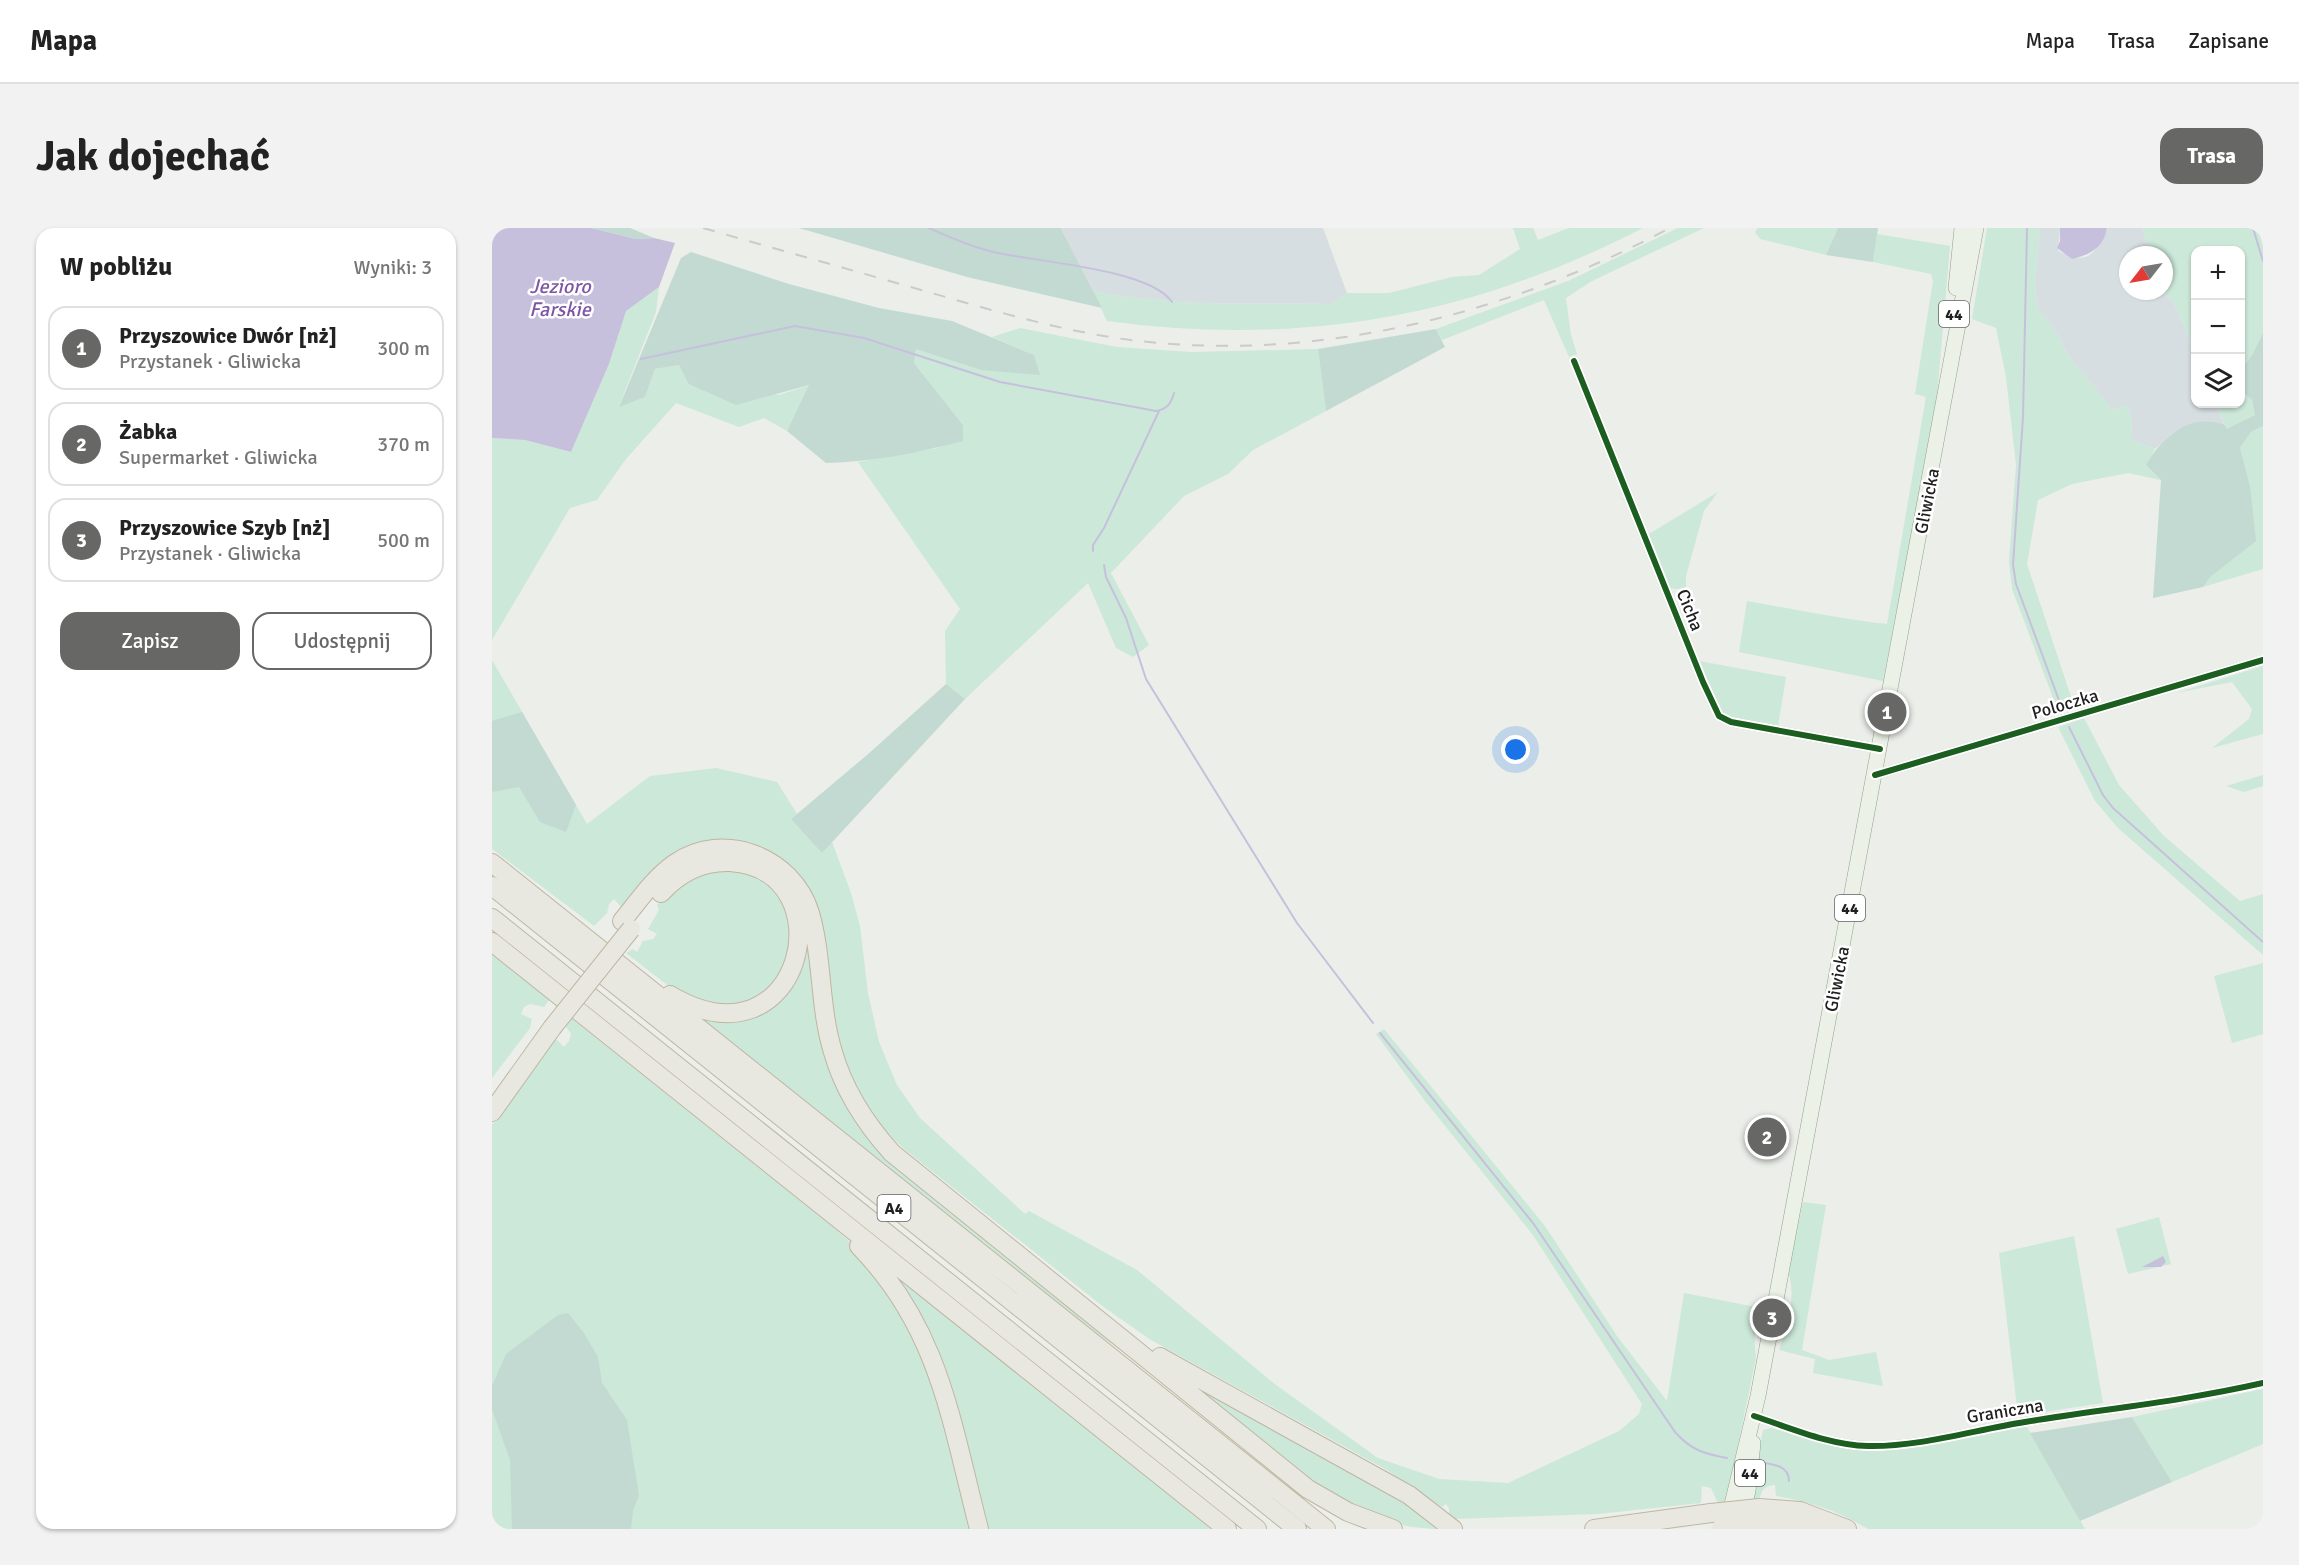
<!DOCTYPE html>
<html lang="pl">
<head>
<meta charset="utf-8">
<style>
	body { margin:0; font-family:Signika,sans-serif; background:#f2f2f2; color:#222 }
	.controls { position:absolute; right:18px; top:18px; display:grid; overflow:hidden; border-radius:12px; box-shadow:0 2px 4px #0004 }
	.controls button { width:54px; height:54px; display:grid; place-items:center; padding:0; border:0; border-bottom:2px solid #e0e0e0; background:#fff; color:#222; font:30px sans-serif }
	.compass { position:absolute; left:1627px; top:18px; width:54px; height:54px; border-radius:50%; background:#fff; box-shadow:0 2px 4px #0004; rotate:239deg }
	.you { position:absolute; left:1024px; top:522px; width:21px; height:21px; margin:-15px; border:4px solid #fff; border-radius:50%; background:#1a73e8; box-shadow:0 0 0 9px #1a73e833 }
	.badge { display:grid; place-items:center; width:39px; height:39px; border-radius:50%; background:#676866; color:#fff; font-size:20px; font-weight:700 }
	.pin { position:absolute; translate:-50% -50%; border:3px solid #fff; box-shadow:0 2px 6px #0006 }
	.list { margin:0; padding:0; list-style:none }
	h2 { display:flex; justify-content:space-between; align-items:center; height:78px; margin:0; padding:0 24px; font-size:26px }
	h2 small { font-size:20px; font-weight:400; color:#767676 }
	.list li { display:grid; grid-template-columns:39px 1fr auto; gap:18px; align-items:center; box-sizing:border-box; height:84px; margin:0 12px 12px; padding:0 12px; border:2px solid #e0e0e0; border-radius:18px }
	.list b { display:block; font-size:22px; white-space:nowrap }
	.list p { margin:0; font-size:20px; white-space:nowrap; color:#767676 }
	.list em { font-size:20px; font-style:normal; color:#767676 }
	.actions { display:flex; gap:12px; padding:18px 24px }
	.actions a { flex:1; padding:14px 0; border:2px solid #676866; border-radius:18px; text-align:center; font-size:21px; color:#676866 }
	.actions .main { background:#676866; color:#fff }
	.icon { flex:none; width:33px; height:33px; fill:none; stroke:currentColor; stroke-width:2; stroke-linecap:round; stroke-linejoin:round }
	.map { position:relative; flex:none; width:1771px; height:1301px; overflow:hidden; border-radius:18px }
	header { display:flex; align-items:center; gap:36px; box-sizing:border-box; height:84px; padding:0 30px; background:#fff; border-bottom:2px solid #e0e0e0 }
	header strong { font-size:28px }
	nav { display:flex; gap:33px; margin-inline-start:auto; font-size:21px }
	.intro { display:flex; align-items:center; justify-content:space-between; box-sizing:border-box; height:144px; padding:0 36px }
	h1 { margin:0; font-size:42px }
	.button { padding:15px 27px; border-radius:18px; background:#676866; color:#fff; font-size:21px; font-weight:700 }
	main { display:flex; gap:36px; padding:0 36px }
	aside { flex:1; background:#fff; border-radius:18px; box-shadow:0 2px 4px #0004 }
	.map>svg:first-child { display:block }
	.grass { fill:#cce8d9 }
	.forest { fill:#c2dad1 }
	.wetland { fill:#d7dee2 }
	.water { fill:#c7c0dd }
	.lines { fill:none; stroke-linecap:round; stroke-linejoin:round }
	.stream { stroke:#c7c0dd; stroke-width:2 }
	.street-casing { stroke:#c0c1bf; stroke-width:10 }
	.primary-casing { stroke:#91a288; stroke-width:16 }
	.highway-casing { stroke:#beb6a2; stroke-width:20 }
	.street { stroke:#fcfcfc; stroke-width:9 }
	.primary { stroke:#ebf1e6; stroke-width:15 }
	.highway { stroke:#e9e8e0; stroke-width:18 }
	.rail { stroke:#cbcbca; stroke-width:2; stroke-dasharray:12 12; stroke-linecap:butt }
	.highway-bridge-casing { stroke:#beb6a2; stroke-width:20; stroke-linecap:butt }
	.highway-bridge { stroke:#e9e8e0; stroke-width:18 }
	.cycleway-casing { stroke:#fff; stroke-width:10 }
	.cycleway { stroke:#1b5e20; stroke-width:6 }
	.labels { text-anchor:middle; stroke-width:5; stroke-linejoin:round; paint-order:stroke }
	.shield { fill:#fff; stroke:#636363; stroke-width:1.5 }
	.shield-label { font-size:16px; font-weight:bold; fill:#202020 }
	.street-label { font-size:18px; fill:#202020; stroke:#fff }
	.water-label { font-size:20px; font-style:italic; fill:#7e56a6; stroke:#fff }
</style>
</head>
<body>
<header>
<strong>Mapa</strong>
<nav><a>Mapa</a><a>Trasa</a><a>Zapisane</a></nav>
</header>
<div class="intro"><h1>Jak dojechać</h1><a class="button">Trasa</a></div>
<main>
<aside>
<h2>W pobliżu<small>Wyniki: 3</small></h2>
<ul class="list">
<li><span class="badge">1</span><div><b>Przyszowice Dwór [nż]</b><p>Przystanek · Gliwicka</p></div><em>300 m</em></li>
<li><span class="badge">2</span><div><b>Żabka</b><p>Supermarket · Gliwicka</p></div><em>370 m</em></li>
<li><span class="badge">3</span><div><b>Przyszowice Szyb [nż]</b><p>Przystanek · Gliwicka</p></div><em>500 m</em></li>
</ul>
<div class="actions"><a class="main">Zapisz</a><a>Udostępnij</a></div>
</aside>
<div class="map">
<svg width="1771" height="1301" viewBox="0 0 1771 1301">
	<rect width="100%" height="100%" fill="#ebeee9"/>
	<path class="grass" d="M 1021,0 L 1041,0 L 1046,12 L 1077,0 L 1151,0 C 977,89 810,119 615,93 L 601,63 C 678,79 761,75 839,76 L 855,65 L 897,65 L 960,49 L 987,47 L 1028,21 Z
		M 1186,0 L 1212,0 L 1100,53 L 1074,70 L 1079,107 L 1085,126 L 1077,129 L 1052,72 L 950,112 L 944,101 L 1076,53 Z
		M 1266,0 L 1346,0 L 1334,27 L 1268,11 L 1263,4 Z
		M 1495,0 L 1548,0 L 1543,58 L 1546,80 L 1561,100 L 1580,132 L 1620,181 L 1636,177 L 1640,196 L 1639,211 L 1663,221 L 1654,237 L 1669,252 L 1636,245 L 1580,256 L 1546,272 L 1535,336 L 1583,481 L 1566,483 L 1520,361 L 1517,333 L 1524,237 L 1514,149 L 1504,100 L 1480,91 Z
		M 1651,0 L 1766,0 L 1771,18 L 1771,105 L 1760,127 L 1749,142 L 1748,22 L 1704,22 L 1703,124 L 1682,75 L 1668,63 L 1672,63 L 1672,27 L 1657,27 Z
		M 1385,6 L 1458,18 L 1444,180 L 1391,453 L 1247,424 L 1255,373 C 1302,381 1348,391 1395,396 L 1434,169 L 1423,166 L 1441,53 L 1439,46 L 1381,34 Z
		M 167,59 L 164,84 L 127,178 L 153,169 L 163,141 L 187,137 L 198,156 L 287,167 L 318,157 L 295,203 L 272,190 L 247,199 L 184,175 L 134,231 L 105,272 L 78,280 L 0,412 L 0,210 L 33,212 L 79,224 L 117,136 L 134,82 Z
		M 528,100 L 625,119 L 700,124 L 826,121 L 834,183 L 761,222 L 736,246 L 692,268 L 619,345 L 657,417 L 641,429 L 624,420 L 596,355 L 473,471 L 454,456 L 453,403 L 468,381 L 366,234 L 445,220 L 471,197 L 422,135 L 424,120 L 489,142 L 542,127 L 500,109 Z
		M 1749,162 L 1760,172 L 1763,187 L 1735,202 L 1724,176 L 1748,176 Z
		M 1771,198 L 1771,341 L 1711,359 L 1758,258 L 1748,220 L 1759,204 Z
		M 1226,264 L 1212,283 L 1194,348 L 1194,362 L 1176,360 L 1157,306 Z
		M 0,432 L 95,596 L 158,548 L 224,540 L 285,554 L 305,586 L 300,590 L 330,625 L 340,614 L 359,665 L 368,698 L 376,765 L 387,814 L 405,857 L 428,890 L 533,986 L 537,983 L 645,1042 L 784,1157 L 886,1230 L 947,1251 L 1016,1255 L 1127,1203 L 1147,1186 L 1150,1176 L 1041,1007 L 933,873 L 884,806 L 892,801 L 1053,998 L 1125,1108 L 1175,1173 L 1192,1065 L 1274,1081 C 1261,1093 1262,1114 1264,1130 L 1234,1274 L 1226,1275 L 1219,1260 L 1210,1258 L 1209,1275 L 1106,1286 L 961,1291 L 957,1287 L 957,1280 L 954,1276 L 950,1279 L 893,1241 L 659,1112 L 613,1080 L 412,921 L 386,896 L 363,864 L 345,819 L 325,695 L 269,622 L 130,680 L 122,671 L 117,676 L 115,685 L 102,698 L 0,621 Z
		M 1207,433 L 1294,449 L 1286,498 L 1233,490 L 1223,476 Z
		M 1771,438 L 1771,506 L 1720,520 L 1757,491 L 1760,481 L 1740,454 L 1684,465 Z
		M 1592,490 L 1627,557 L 1672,608 L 1748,673 L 1771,666 L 1771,727 L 1626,600 L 1603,573 L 1566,499 Z
		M 1771,547 L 1771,558 L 1752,564 L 1734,558 Z
		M 231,639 L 265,649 L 284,664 L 295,682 L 300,700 L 294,742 L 269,770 L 233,780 L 179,760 L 134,725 L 141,721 L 145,724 L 151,713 L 161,711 L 165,706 L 156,701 L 167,682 L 165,677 C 187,653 201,649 231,639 Z
		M 317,708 L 360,881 L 651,1137 L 599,1102 L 207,791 L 229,792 L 306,743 L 312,727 L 314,709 Z
		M 0,724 L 58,771 L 52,779 L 38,776 L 32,779 L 29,786 L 40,791 L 38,800 L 0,850 Z
		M 1771,735 L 1771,806 L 1740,815 L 1722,748 Z
		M 79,790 L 336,995 L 363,1018 L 387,1045 L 436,1132 L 481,1301 L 0,1301 L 0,897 L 13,871 L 60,807 L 72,819 L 77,813 L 79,806 L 73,797 Z
		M 1311,974 L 1334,977 L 1310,1122 L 1337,1132 L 1384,1124 L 1391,1158 L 1321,1145 L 1323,1131 L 1287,1122 C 1295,1098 1305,1068 1296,1044 Z
		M 1667,989 L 1679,1036 L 1636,1046 L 1624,1001 Z
		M 1582,1008 L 1611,1175 L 1526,1188 L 1507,1025 Z
		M 407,1048 L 719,1301 L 493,1301 L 406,1051 Z
		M 672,1137 L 917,1273 L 952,1301 C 872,1301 829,1262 769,1215 C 737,1189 704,1163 672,1137 Z
		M 1771,1161 L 1771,1216 L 1680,1254 L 1640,1189 Z
		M 1534,1197 L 1593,1301 L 1376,1301 C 1346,1283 1318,1274 1284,1268 L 1283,1257 C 1274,1258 1270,1260 1268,1270 L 1258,1270 L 1271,1202 L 1279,1200 C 1300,1206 1321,1215 1342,1218 C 1406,1228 1472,1211 1534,1197 Z"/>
	<path class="forest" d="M 99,0 L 138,0 L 162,10 L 144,11 Z
		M 307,0 L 569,0 L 610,80 L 475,49 Z
		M 1346,0 L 1386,0 L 1381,34 L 1334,27 Z
		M 199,24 L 297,56 L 387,80 L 460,93 L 542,127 L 548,147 L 489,142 L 424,121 L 422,135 L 471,197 L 471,213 C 425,225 380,234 334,235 L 295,203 L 317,157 L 244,177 L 197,156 L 187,137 L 163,141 L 153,169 L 127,179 L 189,30 Z
		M 944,101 L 953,119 L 834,183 L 826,121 Z
		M 1771,105 L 1771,198 L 1759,204 L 1748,220 L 1758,258 L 1764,313 L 1718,349 L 1711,359 L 1661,370 L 1669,252 L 1654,237 C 1664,218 1689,191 1713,191 C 1719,192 1726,195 1732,196 L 1735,201 L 1763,187 L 1760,172 L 1749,162 L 1749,142 L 1760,127 Z
		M 454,456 L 473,471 L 330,625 L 299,591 L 375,527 Z
		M 30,484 L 84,577 L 74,604 L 48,594 L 27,559 L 0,564 L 0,493 Z
		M 76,1085 L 92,1105 L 106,1129 L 110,1155 L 135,1192 L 147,1268 L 141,1282 L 139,1301 L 20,1301 L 18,1232 L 0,1181 L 0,1158 L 14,1126 L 66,1087 Z
		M 1640,1189 L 1680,1254 L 1588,1293 L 1538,1205 Z"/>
	<path class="wetland" d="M 569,0 L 831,0 L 855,65 L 839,76 C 761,75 678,79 601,63 Z
		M 1548,0 L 1568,0 L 1566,23 C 1582,31 1597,35 1606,17 C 1609,10 1614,7 1615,0 L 1651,0 L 1657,27 L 1636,27 L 1636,63 L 1668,63 L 1682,75 L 1703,124 L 1704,176 L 1724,176 L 1732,196 C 1697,188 1688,200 1663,221 L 1639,211 L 1640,196 L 1636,177 L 1620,181 L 1580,132 L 1561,100 L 1546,80 L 1543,58 Z"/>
	<path class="water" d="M 0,0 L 99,0 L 144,11 L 162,10 L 183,15 L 167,59 L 134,83 L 117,136 L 79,224 L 33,212 L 0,210 Z
		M 1568,0 L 1615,0 C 1612,20 1597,27 1580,31 L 1565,20 L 1568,13 Z
		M 1671,1028 L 1674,1034 L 1669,1039 L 1650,1039 Z"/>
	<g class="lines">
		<path class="stream" d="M 437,0 C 460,10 482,20 506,25 C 546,34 658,41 680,74
			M 1535,0 L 1531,189 L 1521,337 L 1524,356 L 1571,483
			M 1761,0 L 1771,33
			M 149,131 L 303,98 L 372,110 L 508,154 L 664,183 C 675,181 679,176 682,165
			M 601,323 L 601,317 L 612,300 L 667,183
			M 612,337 L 614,349 L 634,390 L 654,451 L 805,695 L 881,795
			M 1577,499 L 1611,567 L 1621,580 L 1771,714
			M 888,805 L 1041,995 L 1183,1204 C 1199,1222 1212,1226 1235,1230
			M 1270,1235 C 1282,1236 1297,1238 1297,1253"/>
		<defs>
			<path id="street" d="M 1082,133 L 1211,454 L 1227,488 L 1239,494 L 1388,521
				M 1383,547 L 1771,432
				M 1262,1188 C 1299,1200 1337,1217 1376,1218 C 1428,1219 1482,1202 1533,1194 C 1613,1181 1692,1173 1771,1155"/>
			<path id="primary" d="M 1464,60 L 1470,0
				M 1248,1292 L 1256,1263 L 1261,1215
				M 1236,1293 L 1266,1168 L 1484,0"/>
			<path id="highway" d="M 0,635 L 834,1301
				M 0,658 L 805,1301
				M 169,665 C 188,644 210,633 238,634 C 356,641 312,846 178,767
				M 0,690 L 765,1301
				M 130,693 C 146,674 161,651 182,636 C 231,601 301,629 318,685 C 331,730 327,779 341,824 C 352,863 373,895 400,925 L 816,1261 L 856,1284 L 901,1301
				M 0,714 L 735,1301
				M 0,884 L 60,800
				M 367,1018 C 448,1101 459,1194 487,1301
				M 668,1129 L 917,1267 L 961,1301
				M 1267,1280 L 1308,1283 L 1355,1301
				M 1265,1294 L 1295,1295 L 1321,1301
				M 1102,1301 L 1219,1285"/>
		</defs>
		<use href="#street" class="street-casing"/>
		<use href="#primary" class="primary-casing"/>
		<use href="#highway" class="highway-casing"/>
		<use href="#street" class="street"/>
		<use href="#primary" class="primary"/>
		<use href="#highway" class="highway"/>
		<path class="rail" d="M 211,0 C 284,21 356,41 429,62 C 493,80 558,100 624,110 C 815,138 1010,89 1178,0"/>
		<defs>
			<path id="highway-bridge" d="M 60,800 L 139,701
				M 1219,1285 L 1267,1280
				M 1228,1301 L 1265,1294"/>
		</defs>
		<use href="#highway-bridge" class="highway-bridge-casing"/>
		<use href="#highway-bridge" class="highway-bridge"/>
		<defs>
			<path id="cycleway" d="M 1082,133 L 1211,454 L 1227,488 L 1239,494 L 1388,521
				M 1383,547 L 1771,432
				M 1262,1188 C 1299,1200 1337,1217 1376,1218 C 1428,1219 1482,1202 1533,1194 C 1613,1181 1692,1173 1771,1155"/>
		</defs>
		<use href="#cycleway" class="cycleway-casing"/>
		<use href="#cycleway" class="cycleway"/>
	</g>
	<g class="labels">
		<g class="shield">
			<rect x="1447" y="73" width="30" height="26" rx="4.5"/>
			<rect x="1343" y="667" width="30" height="26" rx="4.5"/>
			<rect x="385.5" y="967" width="33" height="26" rx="4.5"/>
			<rect x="1243" y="1232" width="30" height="26" rx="4.5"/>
		</g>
		<g class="shield-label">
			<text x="1462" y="92">44</text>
			<text x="1358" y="686">44</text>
			<text x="402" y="986">A4</text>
			<text x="1258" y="1251">44</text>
		</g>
		<g class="street-label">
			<text transform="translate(1435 273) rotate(-79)" y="6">Gliwicka</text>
			<text transform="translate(1198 382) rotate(68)" y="6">Cicha</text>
			<text transform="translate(1573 476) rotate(-16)" y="6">Poloczka</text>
			<text transform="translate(1345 751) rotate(-79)" y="6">Gliwicka</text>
			<text transform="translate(1513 1183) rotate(-9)" y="6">Graniczna</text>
		</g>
		<g class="water-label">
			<text x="68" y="65">Jezioro<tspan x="68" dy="23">Farskie</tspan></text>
		</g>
	</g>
</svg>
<div class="controls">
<button>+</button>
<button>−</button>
<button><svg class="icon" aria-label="layers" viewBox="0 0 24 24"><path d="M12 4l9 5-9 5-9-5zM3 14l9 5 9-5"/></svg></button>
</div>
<svg class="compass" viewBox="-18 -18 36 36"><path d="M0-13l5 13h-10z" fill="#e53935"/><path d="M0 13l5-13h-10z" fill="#767676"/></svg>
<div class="you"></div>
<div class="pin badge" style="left:1395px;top:484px">1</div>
<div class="pin badge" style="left:1275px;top:909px">2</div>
<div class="pin badge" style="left:1280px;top:1090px">3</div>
</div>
</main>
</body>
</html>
